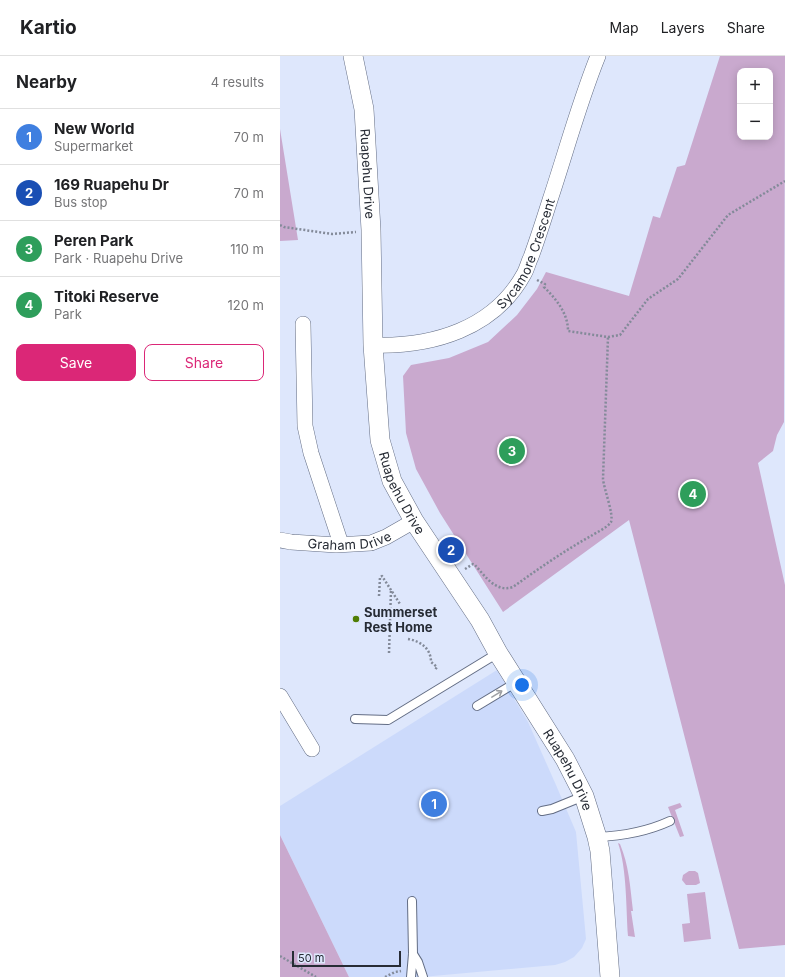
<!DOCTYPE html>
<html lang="en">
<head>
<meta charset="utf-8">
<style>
	body { margin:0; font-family:Inter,sans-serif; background:#f2f2f2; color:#202124 }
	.controls { position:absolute; right:12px; top:12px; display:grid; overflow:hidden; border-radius:8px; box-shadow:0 2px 10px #0003 }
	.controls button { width:36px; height:36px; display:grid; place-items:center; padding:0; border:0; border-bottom:1px solid #e0e0e0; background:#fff; color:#202124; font:20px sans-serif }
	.scale { position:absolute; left:12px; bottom:10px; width:109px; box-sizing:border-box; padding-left:4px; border:2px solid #272c35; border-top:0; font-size:11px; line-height:14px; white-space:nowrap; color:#272c35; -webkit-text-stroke:3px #dee7fc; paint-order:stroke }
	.you { position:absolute; left:242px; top:629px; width:14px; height:14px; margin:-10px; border:3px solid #fff; border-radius:50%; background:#1a73e8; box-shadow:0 0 0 6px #1a73e833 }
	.badge { display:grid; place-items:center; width:26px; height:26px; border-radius:50%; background:#db2777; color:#fff; font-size:13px; font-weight:700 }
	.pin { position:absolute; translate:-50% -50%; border:2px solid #fff; box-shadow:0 1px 4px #0006 }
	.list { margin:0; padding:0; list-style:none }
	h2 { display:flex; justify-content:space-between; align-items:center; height:52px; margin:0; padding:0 16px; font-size:17px }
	h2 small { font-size:13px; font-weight:400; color:#757577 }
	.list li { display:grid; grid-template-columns:26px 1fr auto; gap:12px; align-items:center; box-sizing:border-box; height:56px; padding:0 16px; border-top:1px solid #e0e0e0 }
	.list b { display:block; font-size:15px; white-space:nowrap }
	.list p { margin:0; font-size:13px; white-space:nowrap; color:#757577 }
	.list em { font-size:13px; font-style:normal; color:#757577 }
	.actions { display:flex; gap:8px; padding:12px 16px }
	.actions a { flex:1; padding:9px 0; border:1px solid #db2777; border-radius:8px; text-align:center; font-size:14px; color:#db2777 }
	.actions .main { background:#db2777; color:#fff }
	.map { position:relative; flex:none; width:505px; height:921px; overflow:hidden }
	header { display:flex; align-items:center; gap:24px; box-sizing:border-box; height:56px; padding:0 20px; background:#fff; border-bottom:1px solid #e0e0e0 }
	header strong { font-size:19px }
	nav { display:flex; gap:22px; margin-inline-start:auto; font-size:14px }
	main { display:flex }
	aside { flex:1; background:#fff }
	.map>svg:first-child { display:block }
	.built { fill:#ccdafb }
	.green { fill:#c9a9ce; fill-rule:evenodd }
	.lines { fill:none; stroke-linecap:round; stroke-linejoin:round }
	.service-casing { stroke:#636d84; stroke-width:10 }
	.minor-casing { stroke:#636d84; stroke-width:16 }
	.tertiary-casing { stroke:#636d84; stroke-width:20 }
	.path { stroke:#838a99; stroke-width:2.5; stroke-dasharray:2 2; stroke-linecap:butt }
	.service { stroke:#fff; stroke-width:8 }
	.minor { stroke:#fff; stroke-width:15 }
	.tertiary { stroke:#fff; stroke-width:19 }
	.oneway { stroke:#9ea0a4 }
	.poi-dot { fill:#4f7d04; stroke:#dee7fc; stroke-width:1.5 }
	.labels { text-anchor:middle; stroke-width:4; stroke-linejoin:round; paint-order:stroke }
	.street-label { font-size:13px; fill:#272c35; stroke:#dee7fc }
	.poi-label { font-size:13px; font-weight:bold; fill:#272c35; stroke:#dee7fc; text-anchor:start }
</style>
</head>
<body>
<header>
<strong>Kartio</strong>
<nav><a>Map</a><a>Layers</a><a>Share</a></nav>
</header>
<main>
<aside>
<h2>Nearby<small>4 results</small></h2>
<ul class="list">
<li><span class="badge" style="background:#3f7fe0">1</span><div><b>New World</b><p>Supermarket</p></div><em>70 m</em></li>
<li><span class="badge" style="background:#1a4fb4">2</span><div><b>169 Ruapehu Dr</b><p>Bus stop</p></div><em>70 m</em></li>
<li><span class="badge" style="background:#2e9e5b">3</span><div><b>Peren Park</b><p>Park · Ruapehu Drive</p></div><em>110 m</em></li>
<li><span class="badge" style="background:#2e9e5b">4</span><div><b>Titoki Reserve</b><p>Park</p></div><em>120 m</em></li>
</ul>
<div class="actions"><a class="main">Save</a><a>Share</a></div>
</aside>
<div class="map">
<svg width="505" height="921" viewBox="0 0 505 921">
	<rect width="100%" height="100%" fill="#dee7fc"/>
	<path class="built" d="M 217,614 L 248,666 L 276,729 L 296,776 L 306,883 L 302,892 L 294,901 L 285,906 L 275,909 L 142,921 L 69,921 L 0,779 L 0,750 Z"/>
	<path class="green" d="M 440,0 L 505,0 L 504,366 L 497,379 L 493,395 L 478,407 L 505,529 L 505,889 L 459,893 L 349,464 L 223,556 L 160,457 L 136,413 L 126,377 L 123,320 L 131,309 L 169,302 L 208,286 L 237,259 L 257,233 L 266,216 L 349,240 L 373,160 L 380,162 L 397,111 L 405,109 ZM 460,15 L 490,15 L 490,81 L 460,81 Z
		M 0,73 L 18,184 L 0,185 Z
		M 400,747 L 402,751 L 395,754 L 404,780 L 400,781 L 388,751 Z
		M 0,779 L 69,921 L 0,921 Z
		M 338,787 L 340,788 C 349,810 350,829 353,855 L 351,855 L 355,881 L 348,880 C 346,852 347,813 338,787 Z
		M 415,815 L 418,817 L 420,827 L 416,829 L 406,829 L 402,824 L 403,819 L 409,815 Z
		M 425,836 L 431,883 L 404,886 L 402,868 L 410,867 L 407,838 Z"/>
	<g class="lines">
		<defs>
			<path id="service" d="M 197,650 L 237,626
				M 75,663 L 108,664 L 218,597
				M 262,755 L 272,753 L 304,740
				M 317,781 C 343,780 366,776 390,765
				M 133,898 L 138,906 L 143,921
				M 131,921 L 133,898 L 132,845"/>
			<g id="minor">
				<path d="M 23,268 L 25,370 L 31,397 L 61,488"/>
				<path id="s1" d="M 93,289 C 152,291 214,273 244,218 C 247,213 248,207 251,201 C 258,182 264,163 270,144 C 286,96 299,47 318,0"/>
				<path id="s2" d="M 0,484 L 11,486 L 56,489 L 91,487 L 106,481 L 134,465"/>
				<path d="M 0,640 L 32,693"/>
			</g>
			<g id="tertiary">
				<path id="s3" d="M 73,0 L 84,53 L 91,174 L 93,289 L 100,384 L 112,425 L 134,465 L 200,564 L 218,597 L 285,703 L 304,740 L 317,781 L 320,795 L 330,921"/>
			</g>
		</defs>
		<use href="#service" class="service-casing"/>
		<use href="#minor" class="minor-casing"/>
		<use href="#tertiary" class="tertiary-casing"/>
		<path class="path" d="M 0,169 L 4,171 L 52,178 L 76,176
			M 257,224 L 265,228 L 264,231 C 276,243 288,257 288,275 L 328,281 L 340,279 L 368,243 L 398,223 L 448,159 L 505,125
			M 185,513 L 193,508 L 195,509 C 205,520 216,537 233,531 C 258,513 284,495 311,480 C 317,476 327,472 331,466 C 334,459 324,433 323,423 L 328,281
			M 99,540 L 100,521 L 102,520 L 120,548
			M 128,583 C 140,585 151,592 151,606 L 157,611 L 155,614
			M 109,597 L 111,534
			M 0,900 L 36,921
			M 105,921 L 115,916 L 121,915"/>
		<use href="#service" class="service"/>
		<use href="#minor" class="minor"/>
		<use href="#tertiary" class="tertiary"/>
	</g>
	<defs><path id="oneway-shaft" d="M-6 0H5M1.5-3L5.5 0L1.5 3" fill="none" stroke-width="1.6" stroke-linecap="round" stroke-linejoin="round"/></defs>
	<use class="oneway" href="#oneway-shaft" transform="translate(217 638) rotate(-31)"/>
	<circle class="poi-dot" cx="76" cy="563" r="4"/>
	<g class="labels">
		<g class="street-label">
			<text dy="5" stroke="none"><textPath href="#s3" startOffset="119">Ruapehu Drive</textPath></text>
			<text dy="5" stroke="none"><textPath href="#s1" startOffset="195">Sycamore Crescent</textPath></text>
			<text dy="5" stroke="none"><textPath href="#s3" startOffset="443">Ruapehu Drive</textPath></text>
			<text dy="5" stroke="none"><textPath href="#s2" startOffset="70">Graham Drive</textPath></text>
			<text dy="5" stroke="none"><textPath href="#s3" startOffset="767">Ruapehu Drive</textPath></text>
		</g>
		<g class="poi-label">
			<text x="84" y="561">Summerset<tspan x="84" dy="15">Rest Home</tspan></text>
		</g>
	</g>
</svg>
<div class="controls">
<button>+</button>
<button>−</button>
</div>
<div class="scale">50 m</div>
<div class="you"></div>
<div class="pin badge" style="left:154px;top:748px;background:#3f7fe0">1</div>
<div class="pin badge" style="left:171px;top:494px;background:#1a4fb4">2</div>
<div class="pin badge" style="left:232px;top:395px;background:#2e9e5b">3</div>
<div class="pin badge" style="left:413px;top:438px;background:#2e9e5b">4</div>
</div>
</main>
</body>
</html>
